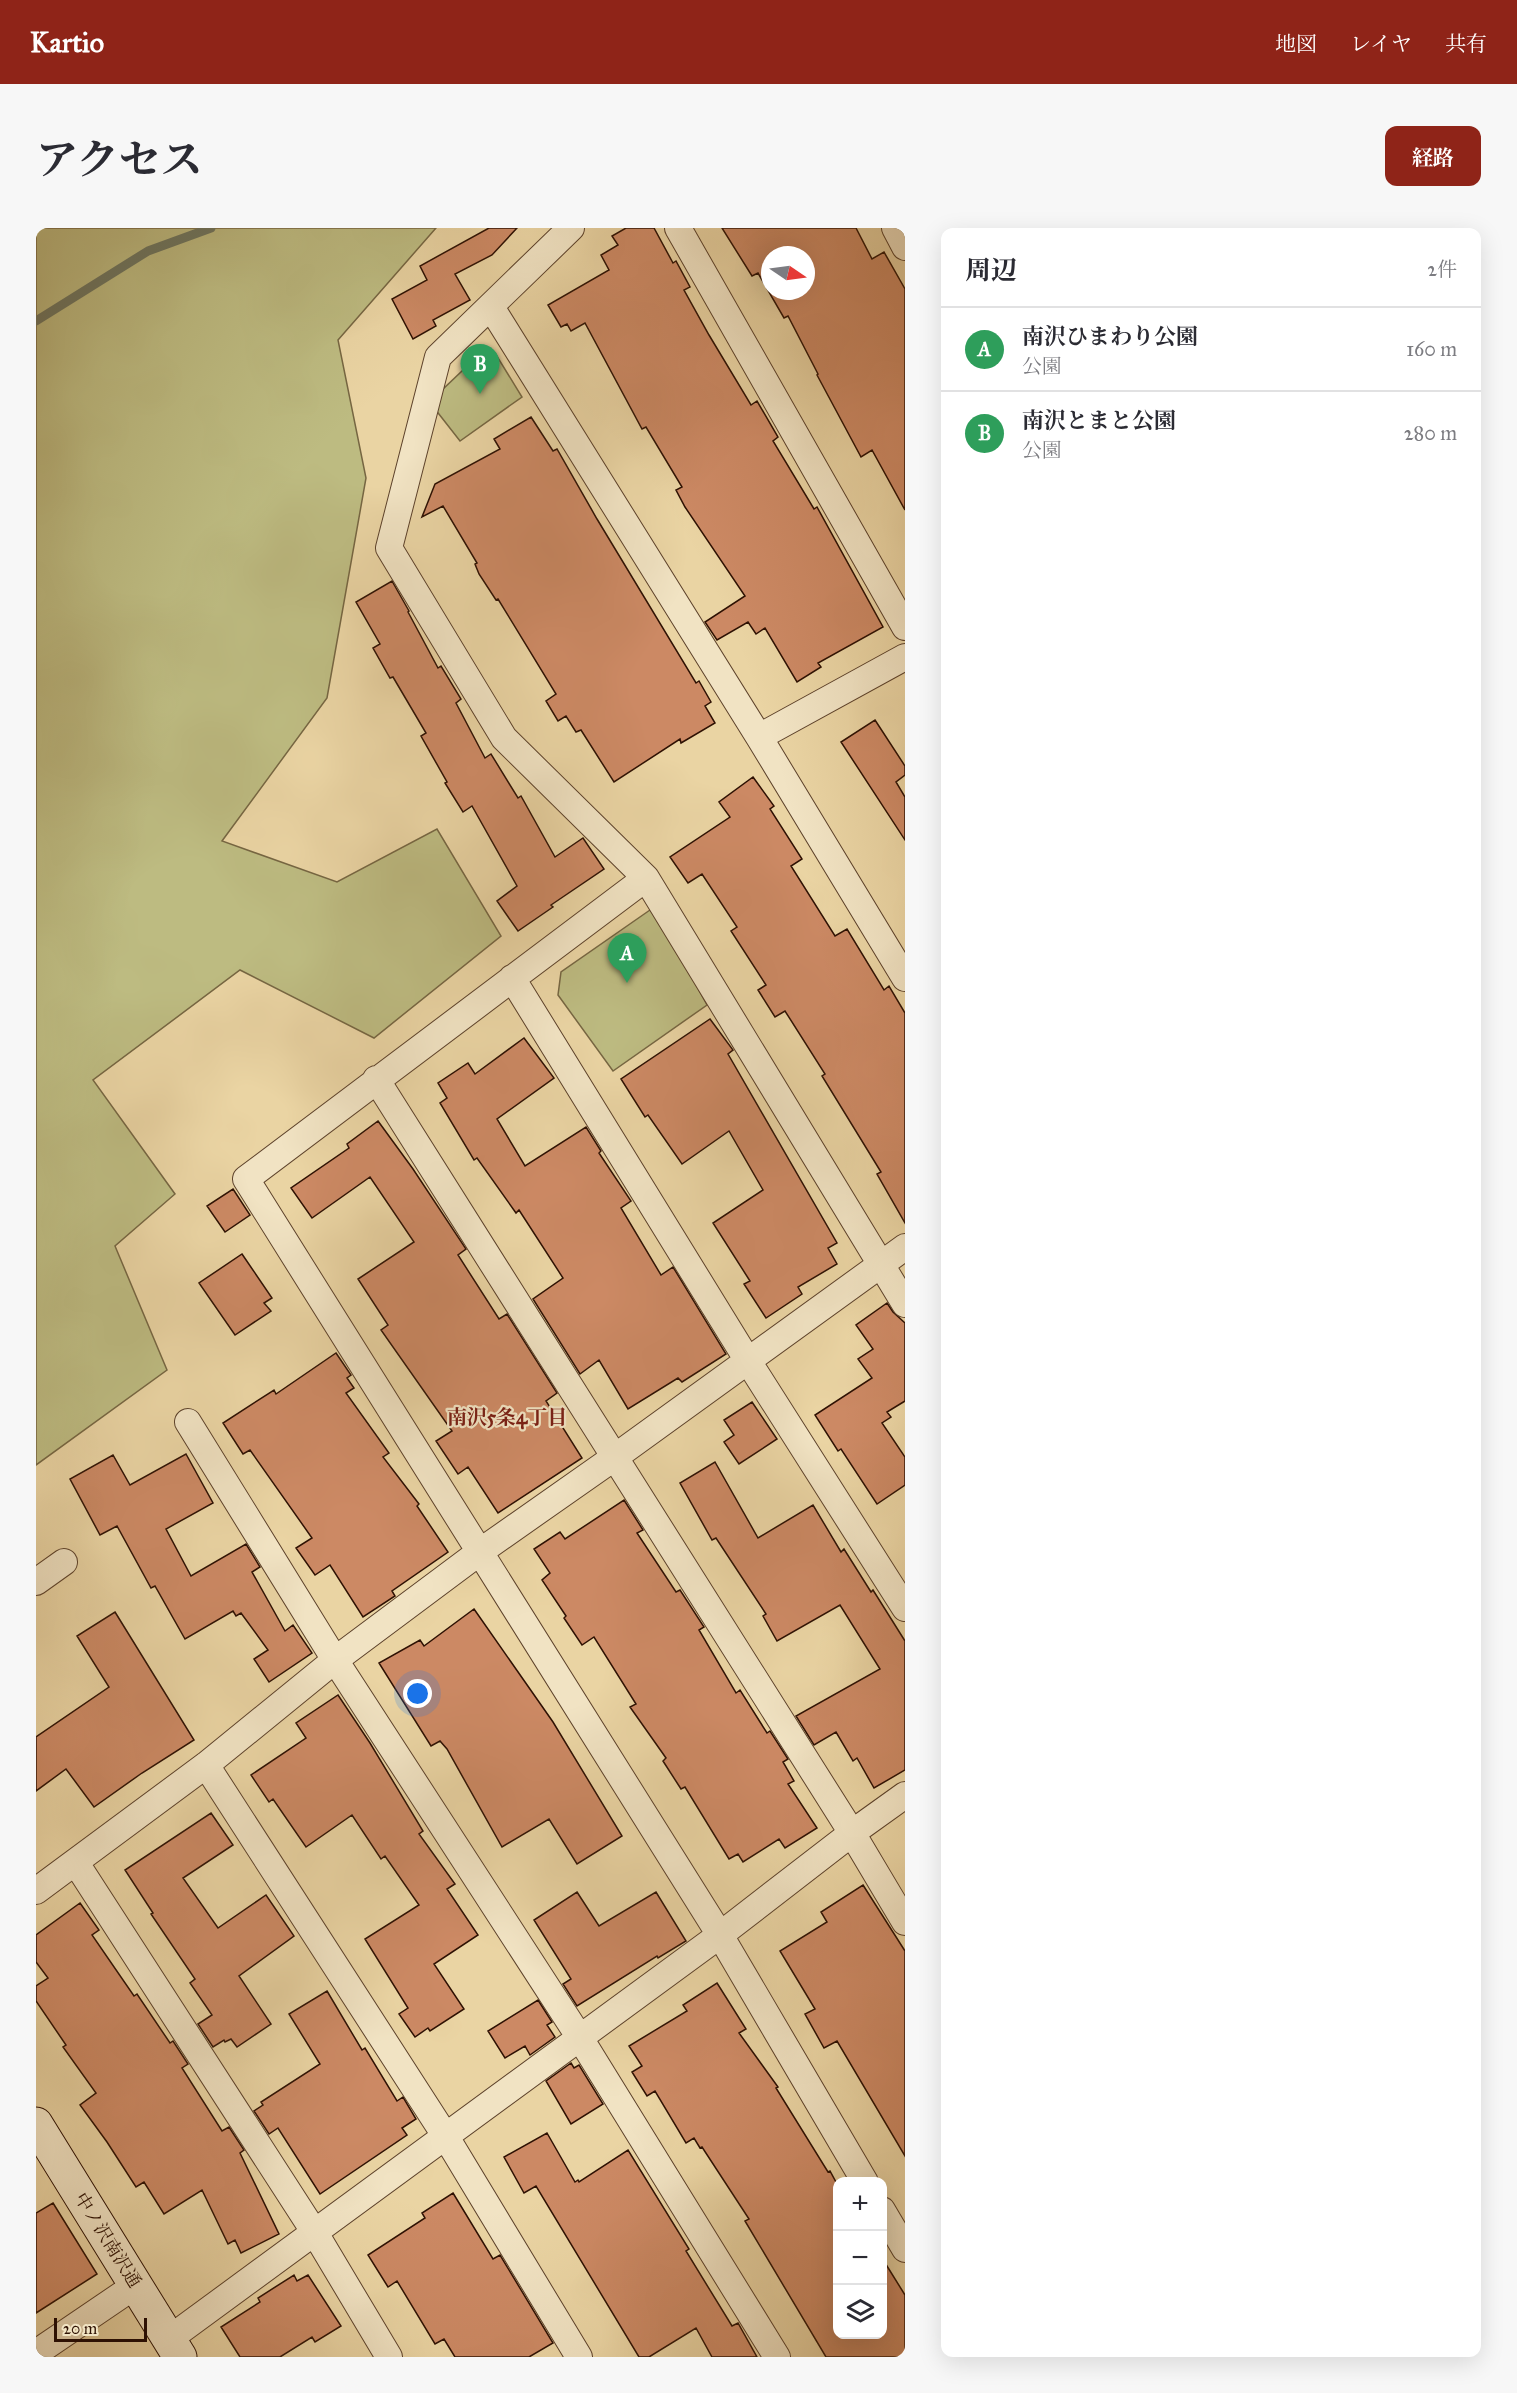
<!DOCTYPE html>
<html lang="ja">
<head>
<meta charset="utf-8">
<style>
	body { margin:0; font-family:"IM FELL Great Primer","Noto Serif JP",serif; background:#f7f7f7; color:#2b2b33 }
	.controls { position:absolute; right:18px; bottom:18px; display:grid; overflow:hidden; border-radius:12px; box-shadow:0 6px 24px #0002 }
	.controls button { width:54px; height:54px; display:grid; place-items:center; padding:0; border:0; border-bottom:2px solid #e1e1e2; background:#fff; color:#2b2b33; font:30px sans-serif }
	.compass { position:absolute; left:725px; top:18px; width:54px; height:54px; border-radius:50%; background:#fff; box-shadow:0 6px 24px #0002; rotate:103deg }
	.scale { position:absolute; left:18px; bottom:15px; width:93px; box-sizing:border-box; padding-left:6px; border:3px solid #2e1103; border-top:0; font-size:16px; line-height:21px; white-space:nowrap; color:#2e1103; -webkit-text-stroke:4px #f1e3c3; paint-order:stroke }
	.you { position:absolute; left:382px; top:1466px; width:21px; height:21px; margin:-15px; border:4px solid #fff; border-radius:50%; background:#1a73e8; box-shadow:0 0 0 9px #1a73e833 }
	.badge { display:grid; place-items:center; width:39px; height:39px; border-radius:50%; background:#8f2418; color:#fff; font-size:20px; font-weight:700 }
	.pin { position:absolute; translate:-50% -50px; filter:drop-shadow(0 2px 3px #0008) }
	.pin::after { content:''; position:absolute; top:32px; width:21px; height:18px; background:inherit; clip-path:polygon(0 0,100% 0,50% 100%) }
	.list { margin:0; padding:0; list-style:none }
	h2 { display:flex; justify-content:space-between; align-items:center; height:78px; margin:0; padding:0 24px; font-size:26px }
	h2 small { font-size:20px; font-weight:400; color:#7c7c81 }
	.list li { display:grid; grid-template-columns:39px 1fr auto; gap:18px; align-items:center; box-sizing:border-box; height:84px; padding:0 24px; border-top:2px solid #e1e1e2 }
	.list b { display:block; font-size:22px; white-space:nowrap }
	.list p { margin:0; font-size:20px; white-space:nowrap; color:#7c7c81 }
	.list em { font-size:20px; font-style:normal; color:#7c7c81 }
	.icon { flex:none; width:33px; height:33px; fill:none; stroke:currentColor; stroke-width:2; stroke-linecap:round; stroke-linejoin:round }
	.map { position:relative; flex:none; width:869px; height:2129px; overflow:hidden; border-radius:12px }
	header { display:flex; align-items:center; gap:36px; box-sizing:border-box; height:84px; padding:0 30px; background:#8f2418; color:#fff }
	header strong { font-size:28px }
	nav { display:flex; gap:33px; margin-inline-start:auto; font-size:21px }
	.intro { display:flex; align-items:center; justify-content:space-between; box-sizing:border-box; height:144px; padding:0 36px }
	h1 { margin:0; font-size:42px }
	.button { padding:15px 27px; border-radius:12px; background:#8f2418; color:#fff; font-size:21px; font-weight:700 }
	main { display:flex; gap:36px; padding:0 36px }
	aside { flex:1; background:#fff; border-radius:12px; box-shadow:0 6px 24px #0002 }
	.map>svg:first-child { display:block }
	.green { fill:#bdbb81; stroke:#766642; stroke-width:1.5 }
	.lines { fill:none; stroke-linecap:round; stroke-linejoin:round }
	.stream { stroke:#6e7661; stroke-width:9 }
	.building { fill:#cc8964; stroke:#2e1103; stroke-width:1.5; fill-rule:evenodd }
	.street-casing { stroke:#5d422b; stroke-width:28 }
	.secondary-casing { stroke:#2e1103; stroke-width:35 }
	.street { stroke:#f1e3c3; stroke-width:26 }
	.secondary { stroke:#f1e3c3; stroke-width:33 }
	.labels { text-anchor:middle; stroke-width:4.5; stroke-linejoin:round; paint-order:stroke }
	.street-label { font-size:18px; fill:#2e1103; stroke:#f1e3c3 }
	.neighbourhood-label { font-size:20px; font-weight:bold; fill:#7a1f14; stroke:#f1e3c3 }
</style>
</head>
<body>
<header>
<strong>Kartio</strong>
<nav><a>地図</a><a>レイヤ</a><a>共有</a></nav>
</header>
<div class="intro"><h1>アクセス</h1><a class="button">経路</a></div>
<main>
<div class="map">
<svg width="869" height="2129" viewBox="0 0 869 2129">
	<rect width="100%" height="100%" fill="#ead4a3"/>
	<filter id="stains"><feTurbulence type="fractalNoise" baseFrequency=".00333" numOctaves="4"/><feColorMatrix values="0 0 0 0 .2 0 0 0 0 .09 0 0 0 0 .02 0 0 0 .5 -.17"/></filter>
	<radialGradient id="worn" r=".72"><stop offset=".6" stop-color="#630" stop-opacity="0"/><stop offset="1" stop-color="#630" stop-opacity=".3"/></radialGradient>
	<path class="green" d="M 0,0 L 400,0 L 302,112 L 330,250 L 291,470 L 186,613 L 301,654 L 401,601 L 465,708 L 338,810 L 204,742 L 57,852 L 139,966 L 79,1018 L 131,1142 L 0,1237 Z
		M 446,124 L 459,125 L 486,169 L 424,213 L 399,181 L 405,163 Z
		M 614,682 L 621,685 L 671,777 L 577,843 L 522,767 L 525,744 Z"/>
	<g class="lines">
		<path class="stream" d="M 0,93 L 112,23 L 175,0"/>
	</g>
	<path class="building" d="M 453,0 L 481,0 L 456,27 L 419,46 L 434,72 L 397,92 L 400,98 L 377,111 L 356,71 L 391,52 L 384,38 Z
		M 590,0 L 618,0 L 637,35 L 640,33 L 654,59 L 648,62 L 673,107 L 715,177 L 721,173 L 742,209 L 737,213 L 778,281 L 781,279 L 847,399 L 782,435 L 785,439 L 761,454 L 729,400 L 720,406 L 712,394 L 681,412 L 669,394 L 709,368 L 649,279 L 640,262 L 646,259 L 610,199 L 606,201 L 549,95 L 535,103 L 531,96 L 525,99 L 512,77 L 573,42 L 565,27 L 582,17 L 576,8 Z
		M 686,0 L 820,0 L 836,31 L 848,24 L 869,61 L 869,282 L 836,222 L 825,229 L 781,147 L 782,146 L 752,88 L 748,90 L 722,45 L 716,48 ZM 734,27 L 770,27 L 770,63 L 734,63 Z
		M 495,189 L 517,223 L 521,221 L 561,291 L 660,455 L 663,453 L 675,474 L 669,478 L 679,495 L 645,515 L 644,511 L 578,554 L 545,502 L 540,504 L 530,488 L 522,493 L 510,473 L 520,466 L 462,371 L 460,372 L 443,346 L 439,336 L 441,335 L 407,278 L 386,289 L 399,256 L 464,221 L 458,211 Z
		M 356,353 L 373,383 L 372,384 L 402,440 L 405,438 L 425,471 L 420,475 L 449,530 L 455,526 L 482,570 L 485,568 L 519,629 L 547,610 L 568,641 L 515,677 L 517,679 L 482,703 L 461,673 L 481,658 L 436,578 L 427,584 L 409,555 L 411,554 L 385,508 L 390,505 L 357,449 L 354,450 L 337,420 L 344,416 L 320,374 Z
		M 839,492 L 869,538 L 869,547 L 860,554 L 869,569 L 869,612 L 805,514 Z
		M 717,549 L 738,578 L 734,581 L 766,631 L 755,638 L 799,708 L 811,701 L 848,762 L 853,758 L 869,785 L 869,995 L 841,946 L 845,944 L 786,848 L 789,846 L 749,783 L 739,789 L 722,762 L 730,757 L 695,703 L 701,699 L 666,646 L 652,655 L 634,629 L 694,589 L 683,574 Z
		M 674,791 L 697,822 L 692,826 L 801,1015 L 792,1020 L 801,1036 L 762,1059 L 766,1066 L 730,1090 L 708,1056 L 714,1053 L 677,995 L 727,962 L 693,903 L 646,936 L 612,887 L 609,889 L 585,851 Z
		M 488,810 L 518,850 L 461,891 L 489,938 L 550,899 L 565,923 L 563,925 L 595,973 L 585,980 L 625,1047 L 637,1039 L 690,1126 L 646,1154 L 642,1150 L 592,1181 L 563,1132 L 544,1146 L 497,1071 L 527,1050 L 483,982 L 480,985 L 441,930 L 438,932 L 404,875 L 411,870 L 402,855 L 432,835 L 439,846 Z
		M 342,893 L 377,941 L 430,1021 L 422,1027 L 463,1091 L 471,1086 L 521,1165 L 510,1173 L 546,1230 L 462,1285 L 432,1239 L 422,1246 L 400,1213 L 416,1203 L 345,1102 L 352,1097 L 322,1051 L 378,1014 L 334,949 L 276,990 L 255,960 L 313,920 L 311,916 Z
		M 197,961 L 214,987 L 189,1004 L 171,978 Z
		M 206,1026 L 236,1070 L 228,1075 L 235,1083 L 199,1107 L 163,1055 Z
		M 851,1075 L 857,1084 L 869,1095 L 869,1173 L 851,1184 L 855,1189 L 846,1195 L 869,1229 L 869,1257 L 841,1276 L 805,1221 L 802,1223 L 779,1187 L 836,1150 L 822,1131 L 837,1121 L 820,1097 Z
		M 300,1125 L 315,1147 L 311,1150 L 318,1160 L 310,1165 L 353,1225 L 347,1229 L 383,1276 L 381,1278 L 412,1324 L 356,1363 L 359,1368 L 327,1389 L 294,1337 L 279,1347 L 260,1320 L 276,1310 L 214,1222 L 207,1226 L 187,1195 L 238,1162 L 240,1166 Z
		M 716,1174 L 741,1211 L 703,1236 L 688,1214 L 698,1207 L 688,1192 Z
		M 150,1226 L 177,1275 L 130,1301 L 155,1348 L 210,1316 L 224,1339 L 216,1344 L 249,1403 L 257,1397 L 276,1425 L 233,1454 L 218,1431 L 232,1422 L 205,1385 L 200,1388 L 197,1383 L 149,1411 L 119,1358 L 115,1360 L 81,1298 L 64,1307 L 34,1251 L 77,1227 L 94,1257 Z
		M 679,1234 L 722,1310 L 777,1277 L 805,1324 L 808,1321 L 835,1364 L 837,1362 L 869,1413 L 869,1542 L 838,1560 L 821,1530 L 817,1533 L 800,1504 L 778,1517 L 760,1488 L 844,1441 L 804,1377 L 741,1413 L 727,1388 L 730,1386 L 680,1310 L 676,1312 L 644,1255 Z
		M 588,1272 L 607,1302 L 601,1305 L 640,1364 L 644,1362 L 668,1399 L 663,1402 L 700,1465 L 704,1462 L 731,1505 L 734,1503 L 752,1531 L 747,1534 L 758,1553 L 752,1556 L 781,1600 L 749,1620 L 743,1611 L 707,1634 L 702,1626 L 693,1631 L 649,1559 L 645,1561 L 627,1533 L 630,1530 L 594,1479 L 600,1476 L 558,1409 L 546,1417 L 528,1390 L 530,1388 L 506,1352 L 514,1345 L 498,1321 L 524,1304 L 529,1311 Z
		M 438,1381 L 517,1494 L 586,1608 L 541,1636 L 513,1591 L 466,1619 L 411,1521 L 404,1513 L 395,1518 L 343,1435 L 384,1412 L 388,1418 Z
		M 79,1384 L 158,1512 L 106,1545 L 58,1579 L 30,1541 L 0,1563 L 0,1509 L 73,1459 L 41,1408 Z
		M 302,1467 L 334,1515 L 387,1603 L 383,1606 L 419,1656 L 411,1661 L 442,1707 L 398,1736 L 428,1781 L 394,1803 L 392,1800 L 379,1809 L 363,1786 L 372,1780 L 329,1711 L 383,1677 L 349,1628 L 345,1631 L 316,1587 L 270,1619 L 237,1571 L 233,1574 L 215,1547 L 270,1510 L 260,1495 Z
		M 175,1585 L 197,1617 L 147,1650 L 182,1700 L 230,1667 L 258,1708 L 203,1748 L 235,1796 L 201,1819 L 195,1811 L 189,1814 L 188,1812 L 177,1819 L 162,1796 L 176,1787 L 154,1755 L 159,1751 L 115,1686 L 117,1685 L 89,1642 Z
		M 827,1657 L 869,1723 L 869,1928 L 801,1813 L 788,1820 L 769,1786 L 779,1781 L 744,1723 L 791,1694 L 785,1684 Z
		M 541,1664 L 563,1698 L 620,1664 L 650,1713 L 622,1730 L 621,1728 L 541,1778 L 527,1756 L 535,1751 L 498,1692 Z
		M 44,1675 L 63,1702 L 56,1707 L 98,1768 L 101,1766 L 134,1815 L 137,1813 L 152,1836 L 146,1840 L 186,1903 L 193,1899 L 208,1922 L 204,1925 L 243,2006 L 205,2025 L 199,2012 L 192,2016 L 166,1962 L 128,1986 L 108,1954 L 100,1959 L 71,1914 L 44,1877 L 60,1865 L 27,1819 L 30,1817 L 0,1773 L 0,1758 L 12,1750 L 0,1734 L 0,1707 Z
		M 681,1755 L 710,1801 L 703,1805 L 742,1859 L 740,1860 L 792,1944 L 794,1943 L 801,1956 L 801,2106 L 846,2106 L 846,2030 L 869,2067 L 869,2129 L 790,2129 L 709,1993 L 713,1991 L 666,1919 L 664,1920 L 658,1910 L 650,1915 L 619,1863 L 611,1868 L 596,1844 L 606,1838 L 593,1818 L 651,1783 L 647,1777 Z
		M 291,1763 L 326,1822 L 329,1820 L 361,1873 L 367,1869 L 380,1891 L 366,1900 L 371,1907 L 284,1966 L 242,1900 L 233,1906 L 218,1883 L 227,1877 L 225,1874 L 284,1836 L 253,1786 Z
		M 502,1772 L 516,1794 L 511,1797 L 519,1809 L 494,1827 L 489,1818 L 469,1830 L 452,1803 Z
		M 535,1835 L 538,1840 L 543,1837 L 567,1876 L 535,1896 L 510,1853 Z
		M 511,1905 L 539,1954 L 542,1952 L 543,1954 L 592,1922 L 653,2021 L 650,2023 L 696,2098 L 702,2095 L 721,2129 L 676,2129 L 660,2100 L 613,2129 L 603,2129 L 500,1958 L 488,1965 L 468,1929 Z
		M 417,1965 L 457,2031 L 464,2027 L 517,2115 L 493,2129 L 419,2129 L 408,2111 L 399,2116 L 361,2053 L 352,2059 L 332,2027 L 389,1990 L 386,1985 Z
		M 17,1975 L 61,2046 L 0,2085 L 0,1985 Z
		M 258,2047 L 261,2053 L 272,2047 L 305,2098 L 279,2114 L 276,2109 L 244,2129 L 204,2129 L 185,2099 L 224,2074 L 222,2070 Z"/>
	<g class="lines">
		<defs>
			<path id="street" d="M 535,0 L 402,129 L 353,320 L 468,510 L 610,650 L 869,1076
				M 642,0 L 869,399
				M 859,0 L 869,19
				M 455,79 L 723,509 L 869,750
				M 723,509 L 869,429
				M 610,650 L 210,951 L 684,1707 L 829,1954
				M 476,750 L 712,1133 L 869,1380
				M 340,851 L 816,1605 L 869,1694
				M 152,1194 L 299,1432 L 544,1810 L 741,2129
				M 0,1354 L 28,1334
				M 170,1537 L 410,1909 L 543,2129
				M 40,1635 L 279,2005 L 353,2129
				M 0,1663 L 170,1537 L 299,1432 L 445,1323 L 579,1229 L 869,1019
				M 846,1982 L 869,2021
				M 133,2111 L 684,1707 L 816,1605 L 869,1567
				M 0,2125 L 100,2057"/>
			<path id="secondary" d="M 0,1896 L 144,2129"/>
		</defs>
		<use href="#street" class="street-casing"/>
		<use href="#secondary" class="secondary-casing"/>
		<use href="#street" class="street"/>
		<use href="#secondary" class="secondary"/>
	</g>
	<g class="labels">
		<g class="street-label">
			<text transform="translate(72 2012) rotate(58)" y="6">中ノ沢南沢通</text>
		</g>
		<g class="neighbourhood-label">
			<text x="471" y="1196">南沢5条4丁目</text>
		</g>
	</g>
	<rect width="100%" height="100%" filter="url(#stains)"/>
	<rect width="100%" height="100%" fill="url(#worn)"/>
</svg>
<div class="controls">
<button>+</button>
<button>−</button>
<button><svg class="icon" aria-label="layers" viewBox="0 0 24 24"><path d="M12 4l9 5-9 5-9-5zM3 14l9 5 9-5"/></svg></button>
</div>
<svg class="compass" viewBox="-18 -18 36 36"><path d="M0-13l5 13h-10z" fill="#e53935"/><path d="M0 13l5-13h-10z" fill="#7c7c81"/></svg>
<div class="scale">20 m</div>
<div class="you"></div>
<div class="pin badge" style="left:591px;top:755px;background:#2e9e5b">A</div>
<div class="pin badge" style="left:444px;top:166px;background:#2e9e5b">B</div>
</div>
<aside>
<h2>周辺<small>2件</small></h2>
<ul class="list">
<li><span class="badge" style="background:#2e9e5b">A</span><div><b>南沢ひまわり公園</b><p>公園</p></div><em>160 m</em></li>
<li><span class="badge" style="background:#2e9e5b">B</span><div><b>南沢とまと公園</b><p>公園</p></div><em>280 m</em></li>
</ul>
</aside>
</main>
</body>
</html>
